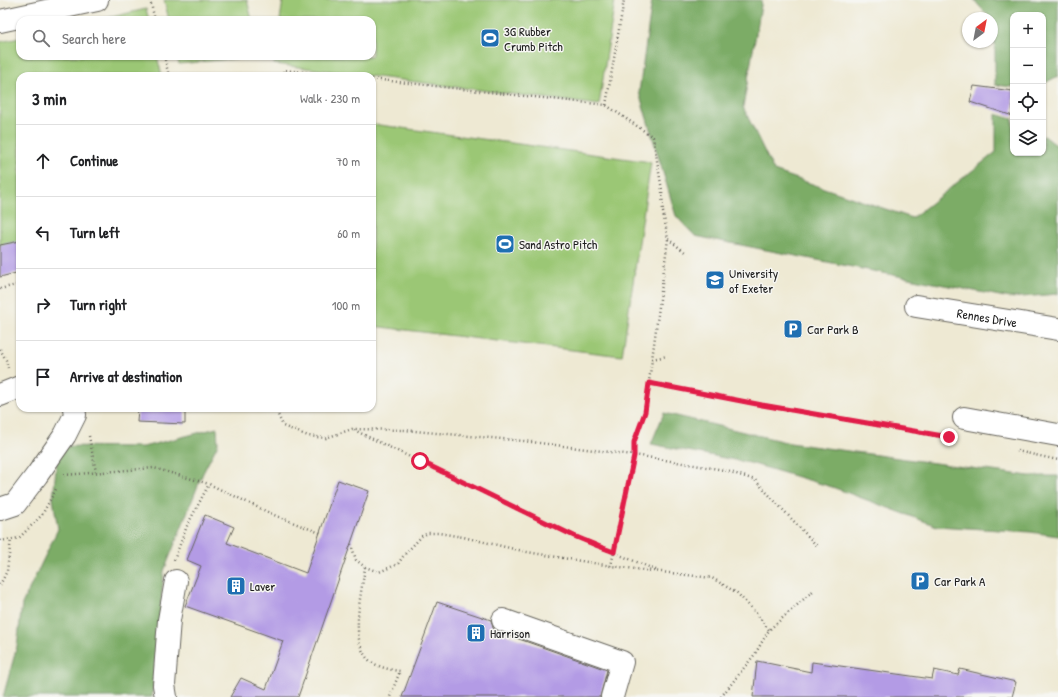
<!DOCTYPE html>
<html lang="en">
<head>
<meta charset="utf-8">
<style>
	body { margin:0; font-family:"Patrick Hand",sans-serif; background:#f6f6f6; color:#202124 }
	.controls { position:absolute; right:12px; top:12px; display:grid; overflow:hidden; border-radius:8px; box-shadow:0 1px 3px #0004 }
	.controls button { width:36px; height:36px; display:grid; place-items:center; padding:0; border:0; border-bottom:1px solid #e0e0e0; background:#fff; color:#202124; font:20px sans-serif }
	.compass { position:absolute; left:962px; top:12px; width:36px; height:36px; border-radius:50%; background:#fff; box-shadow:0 1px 3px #0004; rotate:32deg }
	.stop { position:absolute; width:12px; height:12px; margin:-9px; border:3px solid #e11d48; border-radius:50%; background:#fff }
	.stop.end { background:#e11d48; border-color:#fff; box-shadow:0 1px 4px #0008 }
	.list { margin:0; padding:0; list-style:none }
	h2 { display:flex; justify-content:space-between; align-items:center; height:52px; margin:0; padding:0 16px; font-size:17px }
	h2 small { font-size:13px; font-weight:400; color:#757577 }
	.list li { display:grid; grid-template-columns:26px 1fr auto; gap:12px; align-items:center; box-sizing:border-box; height:72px; padding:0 16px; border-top:1px solid #e0e0e0 }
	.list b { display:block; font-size:15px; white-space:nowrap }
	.list em { font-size:13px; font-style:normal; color:#757577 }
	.icon { flex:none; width:22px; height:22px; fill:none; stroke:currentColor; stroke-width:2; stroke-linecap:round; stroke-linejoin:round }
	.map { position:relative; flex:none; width:1058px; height:697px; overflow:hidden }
	.search { position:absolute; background:#fff; box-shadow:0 1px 3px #0004; left:16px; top:16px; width:360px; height:44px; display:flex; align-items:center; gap:10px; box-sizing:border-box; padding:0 14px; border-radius:12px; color:#757577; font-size:15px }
	.panel { position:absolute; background:#fff; box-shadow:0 1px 3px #0004; left:16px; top:72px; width:360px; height:340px; border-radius:12px }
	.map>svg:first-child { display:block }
	.green { fill:#9bc775; stroke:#5c7248 }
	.forest { fill:#7cac66; stroke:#4c6441 }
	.building { fill:#b39be5 }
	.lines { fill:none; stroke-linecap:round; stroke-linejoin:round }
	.minor-casing { stroke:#66645c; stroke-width:24 }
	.path { stroke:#66645c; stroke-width:2.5; stroke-dasharray:1 3; stroke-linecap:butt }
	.minor { stroke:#fff; stroke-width:22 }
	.route { stroke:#e11d48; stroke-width:5 }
	.labels { text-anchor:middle; stroke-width:3; stroke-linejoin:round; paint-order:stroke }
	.poi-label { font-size:13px; fill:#1c1c1c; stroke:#f6f6f2; text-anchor:start }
	.street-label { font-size:13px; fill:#1c1c1c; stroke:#f6f6f2 }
</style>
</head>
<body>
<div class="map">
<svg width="1058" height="697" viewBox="0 0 1058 697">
	<rect width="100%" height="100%" fill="#f6f6f2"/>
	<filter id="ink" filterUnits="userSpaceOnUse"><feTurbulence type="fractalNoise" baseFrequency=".025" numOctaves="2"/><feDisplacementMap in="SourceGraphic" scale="8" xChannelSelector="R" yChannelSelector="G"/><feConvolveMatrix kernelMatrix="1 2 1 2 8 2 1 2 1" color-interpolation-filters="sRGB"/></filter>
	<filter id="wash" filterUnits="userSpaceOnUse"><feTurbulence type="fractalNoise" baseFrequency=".012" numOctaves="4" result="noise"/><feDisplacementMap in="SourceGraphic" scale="16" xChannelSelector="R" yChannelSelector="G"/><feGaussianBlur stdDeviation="0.9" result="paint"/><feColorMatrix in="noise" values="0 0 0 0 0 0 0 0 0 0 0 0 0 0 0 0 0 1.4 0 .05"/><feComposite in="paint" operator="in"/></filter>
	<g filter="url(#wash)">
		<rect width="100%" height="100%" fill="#eee9d3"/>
		<path class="green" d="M 164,0 L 247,0 L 252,20 L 169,20 Z
			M 283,0 L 615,0 L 599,105 L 274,64 L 275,56 L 372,56 L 372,20 L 280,20 Z
			M 146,9 L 149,20 L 98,20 Z
			M 20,38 L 20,56 L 157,56 L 162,76 L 20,76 L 20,242 L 0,247 L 0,42 Z
			M 177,56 L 260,56 L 179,64 Z
			M 372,124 L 651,162 L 622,356 L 372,326 Z"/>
		<path class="forest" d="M 652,0 L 762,0 L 743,107 L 774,171 L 912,218 L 996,152 L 996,114 L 1013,119 L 1013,153 L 1043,153 L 1043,135 L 1056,145 L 1058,144 L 1058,294 L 1010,298 L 695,236 L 676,216 L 639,92 Z
			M 974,0 L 1058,0 L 1058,76 L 1043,84 L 1043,15 L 1013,15 L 1013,87 L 995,85 L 995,24 L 992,21 L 992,18 L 990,18 Z
			M 664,413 L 790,443 L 1029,476 L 1058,476 L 1058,536 L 1030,532 L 937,526 L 832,487 L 750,463 L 651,444 Z
			M 217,428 L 218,444 L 203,473 L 164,571 L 152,697 L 3,697 L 17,646 L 22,604 L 58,529 L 53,499 L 58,446 L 143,447 Z"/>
		<g id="blocks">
			<path class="building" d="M 974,86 L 1013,91 L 1013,116 L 970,102 Z
				M 20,241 L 20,272 L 0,277 L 0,245 Z
				M 138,408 L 185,408 L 185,424 L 137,422 Z
				M 338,480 L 369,491 L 298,697 L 230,697 L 241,678 L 266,689 L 283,641 L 185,606 L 201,566 L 187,560 L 205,515 L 234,527 L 227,543 L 306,573 Z
				M 437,602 L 491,620 L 493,628 L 499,632 L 607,670 L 600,697 L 402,697 Z
				M 757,661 L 811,672 L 812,662 L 932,679 L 934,670 L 958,675 L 960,669 L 1016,682 L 1012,697 L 753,697 Z"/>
		</g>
	</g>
	<g filter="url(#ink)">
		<use href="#blocks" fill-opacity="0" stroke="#66645c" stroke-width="1"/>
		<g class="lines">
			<defs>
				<g id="minor">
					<path d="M 0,21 L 97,0"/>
					<path id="s1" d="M 916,306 L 1058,329"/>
					<path d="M 0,395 L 20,387"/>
					<path d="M 964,418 L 1058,435"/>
					<path d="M 0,509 L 15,504 L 37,475 L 65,435 L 75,415 L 74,408"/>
					<path d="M 503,620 L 622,662 L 612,697"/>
					<path d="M 166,697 L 164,685 L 169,620 L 176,581"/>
				</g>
			</defs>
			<use href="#minor" class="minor-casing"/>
			<path class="path" d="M 150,0 L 155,20
				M 164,56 L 169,76
				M 227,76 L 232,75 L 232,76
				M 283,76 L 284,70 L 340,76
				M 372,79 L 606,105 L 653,137 L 662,190 L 663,212 L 668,239 L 645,412 L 634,442 L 634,456 L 630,473 L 611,566
				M 606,105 L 624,0
				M 668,239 L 685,252
				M 0,289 L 20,284
				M 0,349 L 6,360 L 8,368
				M 652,359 L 667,356
				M 649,383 L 762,405 L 955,439
				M 275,408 L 283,426 L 308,436 L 326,438 L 352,429 L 404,430 L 524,441 L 641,456 L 724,470 L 755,480 L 818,547
				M 354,430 L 574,536 L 656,570
				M 89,436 L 96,472
				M 1017,451 L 1058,460
				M 64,475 L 154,468 L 209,484 L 274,515 L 320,533
				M 0,541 L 19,538 L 42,515 L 56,489
				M 351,544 L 356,560 L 365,567 L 379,572 L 398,564 L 404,555 L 422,536 L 428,533 L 439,533 L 463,537 L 527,552 L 611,566 L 712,578 L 737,593 L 756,613 L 769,630
				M 174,560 L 187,526 L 209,484
				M 365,567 C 362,592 348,642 370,661 C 378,667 390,670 400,671 L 390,697
				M 0,585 L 7,571 L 11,539
				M 721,697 L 755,654 L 769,630 L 813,591"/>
			<use href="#minor" class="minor"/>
		</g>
	</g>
	<g class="lines" filter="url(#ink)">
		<path class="route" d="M 420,461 L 574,536 L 598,546 L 614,552 L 634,456 L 634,442 L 645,412 L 649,383 L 762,405 L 949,437"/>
	</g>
	<defs>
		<symbol id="stadium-square" viewBox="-11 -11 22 22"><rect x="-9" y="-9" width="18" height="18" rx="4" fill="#1f6fb2" stroke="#f6f6f2"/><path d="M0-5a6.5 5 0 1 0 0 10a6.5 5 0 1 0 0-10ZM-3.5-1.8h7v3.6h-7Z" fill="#fff"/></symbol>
		<symbol id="university-square" viewBox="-11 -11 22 22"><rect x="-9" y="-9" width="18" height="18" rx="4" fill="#1f6fb2" stroke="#f6f6f2"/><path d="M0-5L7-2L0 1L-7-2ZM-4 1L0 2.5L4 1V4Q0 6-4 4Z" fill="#fff"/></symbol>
		<symbol id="parking-square" viewBox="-11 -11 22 22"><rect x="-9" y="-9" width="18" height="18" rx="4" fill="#1f6fb2" stroke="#f6f6f2"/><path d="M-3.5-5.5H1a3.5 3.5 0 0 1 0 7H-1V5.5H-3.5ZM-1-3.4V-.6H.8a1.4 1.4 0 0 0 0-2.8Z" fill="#fff"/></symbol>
		<symbol id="building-square" viewBox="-11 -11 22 22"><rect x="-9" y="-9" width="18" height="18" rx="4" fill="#1f6fb2" stroke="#f6f6f2"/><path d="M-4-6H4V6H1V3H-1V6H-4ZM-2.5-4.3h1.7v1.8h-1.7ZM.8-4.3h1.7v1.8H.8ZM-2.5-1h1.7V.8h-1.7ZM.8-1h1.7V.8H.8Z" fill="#fff"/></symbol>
	</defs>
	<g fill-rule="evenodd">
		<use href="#stadium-square" x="479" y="27" width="22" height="22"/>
		<use href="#stadium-square" x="494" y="233" width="22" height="22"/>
		<use href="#university-square" x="704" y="269" width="22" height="22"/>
		<use href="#parking-square" x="782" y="318" width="22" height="22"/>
		<use href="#parking-square" x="909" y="570" width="22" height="22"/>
		<use href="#building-square" x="225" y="575" width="22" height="22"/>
		<use href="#building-square" x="465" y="622" width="22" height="22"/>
	</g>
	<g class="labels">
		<g class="poi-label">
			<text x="504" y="36">3G Rubber<tspan x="504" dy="15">Crumb Pitch</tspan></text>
			<text x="519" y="249">Sand Astro Pitch</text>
			<text x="729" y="278">University<tspan x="729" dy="15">of Exeter</tspan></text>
			<text x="807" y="334">Car Park B</text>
			<text x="934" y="586">Car Park A</text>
			<text x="250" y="591">Laver</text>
			<text x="490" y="638">Harrison</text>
		</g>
		<g class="street-label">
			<text dy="5" stroke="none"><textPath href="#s1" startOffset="72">Rennes Drive</textPath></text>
		</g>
	</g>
</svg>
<div class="controls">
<button>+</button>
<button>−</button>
<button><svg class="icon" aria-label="locate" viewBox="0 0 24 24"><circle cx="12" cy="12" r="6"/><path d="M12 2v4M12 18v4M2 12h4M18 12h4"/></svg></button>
<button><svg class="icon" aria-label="layers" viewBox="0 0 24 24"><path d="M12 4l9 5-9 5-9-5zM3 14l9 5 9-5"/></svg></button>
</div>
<svg class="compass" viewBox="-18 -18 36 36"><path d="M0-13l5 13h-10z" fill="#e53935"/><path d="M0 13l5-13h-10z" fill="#757577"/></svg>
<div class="stop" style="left:420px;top:461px"></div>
<div class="stop end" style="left:949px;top:437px"></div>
<div class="search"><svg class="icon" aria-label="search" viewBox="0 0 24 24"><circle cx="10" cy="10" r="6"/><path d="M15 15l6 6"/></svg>Search here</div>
<section class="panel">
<h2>3 min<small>Walk · 230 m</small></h2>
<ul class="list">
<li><svg class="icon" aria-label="ahead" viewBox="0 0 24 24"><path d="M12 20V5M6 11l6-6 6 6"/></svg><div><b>Continue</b></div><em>70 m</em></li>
<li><svg class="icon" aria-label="left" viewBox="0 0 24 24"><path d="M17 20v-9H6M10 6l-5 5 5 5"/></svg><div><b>Turn left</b></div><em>60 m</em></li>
<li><svg class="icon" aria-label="right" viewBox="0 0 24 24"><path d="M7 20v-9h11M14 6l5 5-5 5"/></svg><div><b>Turn right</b></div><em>100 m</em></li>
<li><svg class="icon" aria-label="arrive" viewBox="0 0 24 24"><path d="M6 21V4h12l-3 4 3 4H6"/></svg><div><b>Arrive at destination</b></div></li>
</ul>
</section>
</div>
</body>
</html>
